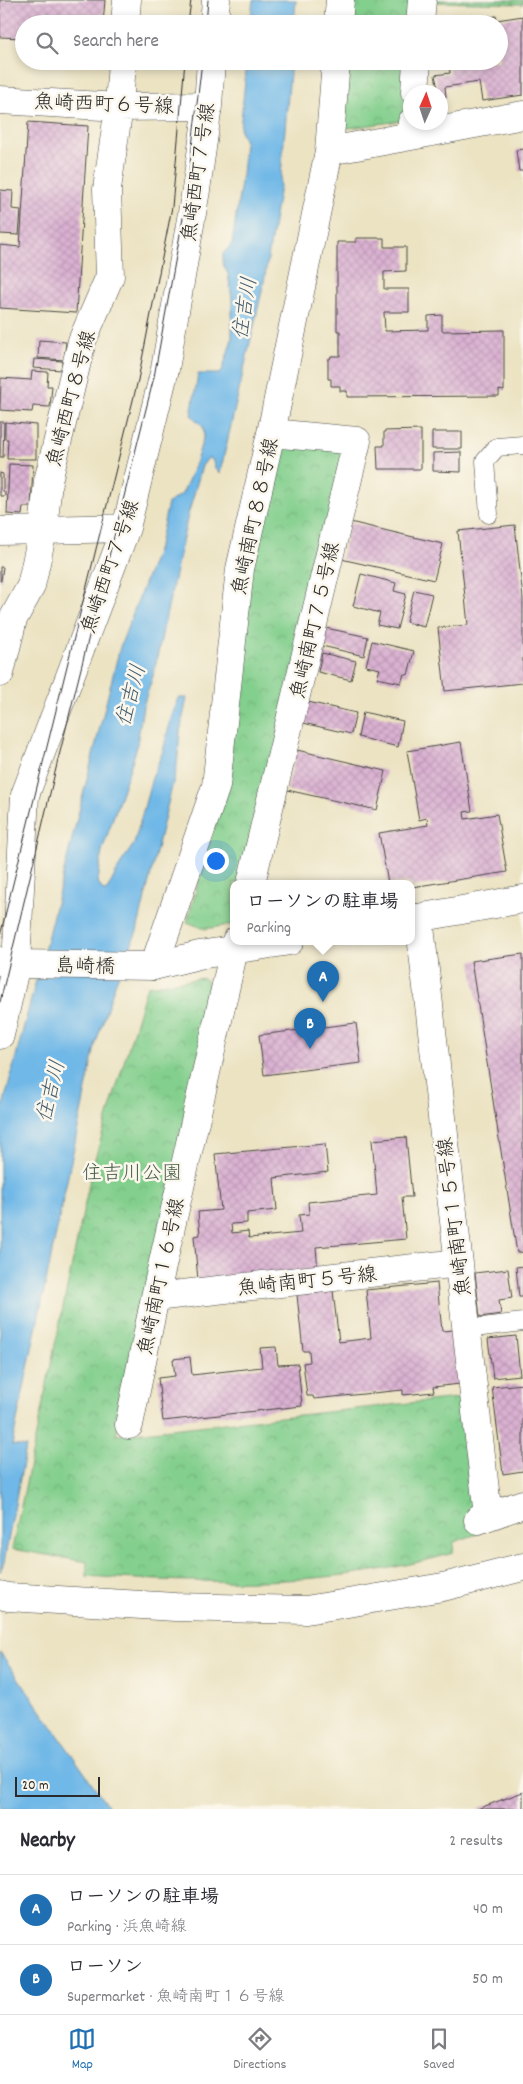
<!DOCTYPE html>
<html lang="en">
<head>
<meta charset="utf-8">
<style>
	body { margin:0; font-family:Dekko,"Klee One",sans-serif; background:#f7f7f7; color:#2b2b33 }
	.compass { position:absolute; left:403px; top:85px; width:45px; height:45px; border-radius:50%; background:#fff; box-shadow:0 2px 8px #0003; rotate:3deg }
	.scale { position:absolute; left:15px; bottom:12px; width:85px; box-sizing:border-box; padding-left:5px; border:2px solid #2b2b2b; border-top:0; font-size:14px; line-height:18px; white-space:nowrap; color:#2b2b2b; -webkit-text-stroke:4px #fbf7ec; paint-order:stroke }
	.you { position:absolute; left:215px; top:860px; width:18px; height:18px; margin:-12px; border:4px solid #fff; border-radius:50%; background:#1a73e8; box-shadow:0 0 0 8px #1a73e833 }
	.badge { display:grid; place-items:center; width:32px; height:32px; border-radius:50%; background:#1f6fb2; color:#fff; font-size:16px; font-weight:700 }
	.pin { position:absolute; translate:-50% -41px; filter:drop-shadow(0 1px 2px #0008) }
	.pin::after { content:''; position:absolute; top:26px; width:18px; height:15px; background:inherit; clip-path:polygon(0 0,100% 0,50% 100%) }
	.popup { position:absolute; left:230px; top:880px; width:185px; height:65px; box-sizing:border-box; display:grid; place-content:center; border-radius:10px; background:#fff; filter:drop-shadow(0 1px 4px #0005); font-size:16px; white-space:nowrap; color:#7c7c81 }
	.popup b { font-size:19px; color:#2b2b33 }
	.popup::after { content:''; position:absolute; left:50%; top:100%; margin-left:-10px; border:10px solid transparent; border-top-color:#fff }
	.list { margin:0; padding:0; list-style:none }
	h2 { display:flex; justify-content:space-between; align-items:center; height:65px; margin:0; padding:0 20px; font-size:21px }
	h2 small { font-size:16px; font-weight:400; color:#7c7c81 }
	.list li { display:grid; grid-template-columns:32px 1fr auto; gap:15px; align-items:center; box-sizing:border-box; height:70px; padding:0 20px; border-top:1px solid #e1e1e2 }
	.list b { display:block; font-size:19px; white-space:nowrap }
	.list p { margin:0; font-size:16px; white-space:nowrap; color:#7c7c81 }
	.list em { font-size:16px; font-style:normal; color:#7c7c81 }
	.icon { flex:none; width:28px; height:28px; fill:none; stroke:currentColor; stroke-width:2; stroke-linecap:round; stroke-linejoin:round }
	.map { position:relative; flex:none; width:523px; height:1809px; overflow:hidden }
	.search { position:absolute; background:#fff; box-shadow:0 2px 8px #0003; left:15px; right:15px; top:15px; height:55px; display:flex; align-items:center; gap:12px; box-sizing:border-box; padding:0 18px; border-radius:28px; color:#7c7c81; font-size:19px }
	.sheet { height:205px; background:#fff }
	nav { display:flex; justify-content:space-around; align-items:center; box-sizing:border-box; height:70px; border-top:1px solid #e1e1e2; background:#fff; font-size:14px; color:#7c7c81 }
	nav a { display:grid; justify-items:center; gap:2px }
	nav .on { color:#1f6fb2 }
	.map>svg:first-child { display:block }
	.grass { fill:url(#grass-dots); stroke:#577d5c }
	.park { fill:url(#park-crowns); stroke:#577d5c }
	.water { fill:#6fb8e7; stroke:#4d7289 }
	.building { fill:url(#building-cross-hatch) }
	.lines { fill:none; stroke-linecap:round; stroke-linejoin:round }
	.service-casing { stroke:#484742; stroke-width:19 }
	.minor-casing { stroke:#484742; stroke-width:29 }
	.tertiary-casing { stroke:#484742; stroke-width:29 }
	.service { stroke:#fff; stroke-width:18 }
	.minor { stroke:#fff; stroke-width:28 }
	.tertiary { stroke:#fff; stroke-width:28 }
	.tram { stroke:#2b2b2b; stroke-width:1 }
	.labels { text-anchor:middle; stroke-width:5; stroke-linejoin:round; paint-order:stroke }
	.street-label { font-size:20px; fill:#2b2b2b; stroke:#fbf7ec }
	.park-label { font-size:20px; fill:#455c48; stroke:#fbf7ec }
	.water-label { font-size:21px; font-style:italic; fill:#435c6d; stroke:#fbf7ec }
</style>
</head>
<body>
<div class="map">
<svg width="523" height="1809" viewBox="0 0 523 1809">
	<defs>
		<pattern id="grass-dots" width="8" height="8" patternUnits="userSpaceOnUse" patternTransform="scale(1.25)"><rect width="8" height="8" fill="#83cf8d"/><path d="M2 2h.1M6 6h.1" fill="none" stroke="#71b27a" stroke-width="1.8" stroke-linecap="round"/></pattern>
		<pattern id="park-crowns" width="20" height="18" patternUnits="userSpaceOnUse" patternTransform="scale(1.25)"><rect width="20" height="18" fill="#83cf8d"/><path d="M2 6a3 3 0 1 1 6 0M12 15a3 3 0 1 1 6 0" fill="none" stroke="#71b27a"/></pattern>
		<pattern id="building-cross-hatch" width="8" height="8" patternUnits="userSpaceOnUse" patternTransform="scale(1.25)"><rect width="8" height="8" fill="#dab1d2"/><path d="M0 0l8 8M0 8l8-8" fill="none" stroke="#bb98b4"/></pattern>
	</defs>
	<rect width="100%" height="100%" fill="#fbf7ec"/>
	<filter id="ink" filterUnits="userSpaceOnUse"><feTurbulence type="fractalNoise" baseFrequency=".02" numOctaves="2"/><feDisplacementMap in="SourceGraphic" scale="10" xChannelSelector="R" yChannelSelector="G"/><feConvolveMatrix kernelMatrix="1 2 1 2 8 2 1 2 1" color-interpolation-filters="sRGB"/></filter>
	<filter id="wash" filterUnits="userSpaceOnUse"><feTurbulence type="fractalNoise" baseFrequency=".0096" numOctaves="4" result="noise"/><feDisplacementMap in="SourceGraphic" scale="20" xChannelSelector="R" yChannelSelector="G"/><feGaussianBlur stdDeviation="1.12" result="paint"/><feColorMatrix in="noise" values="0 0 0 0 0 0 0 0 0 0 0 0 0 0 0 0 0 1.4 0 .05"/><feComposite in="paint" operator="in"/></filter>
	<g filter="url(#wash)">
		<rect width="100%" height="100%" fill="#ece3c3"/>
		<path class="grass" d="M 432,0 L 523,0 L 523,4 L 432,2 Z"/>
		<path class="park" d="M 351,0 L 416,0 L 414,24 L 349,24 Z
			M 346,61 L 412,61 L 408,111 L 400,121 L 341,129 Z
			M 282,443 L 346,447 L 245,883 L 234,883 L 234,924 L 205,929 L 187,922 L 225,789 L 248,572 Z
			M 204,978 L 213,991 L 116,1435 L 465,1397 L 480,1533 L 454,1542 L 453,1553 C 336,1588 207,1584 86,1576 L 87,1562 L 12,1549 L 93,1165 L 147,986 Z"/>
		<path class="water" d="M 253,0 L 296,0 L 294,24 L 250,24 Z
			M 247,61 L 291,61 L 280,186 L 264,282 L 220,473 L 215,468 L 212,459 L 208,458 L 202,466 L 188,515 L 153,676 L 143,706 L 136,750 L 102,851 L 98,882 L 103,891 L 107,890 L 123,860 L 134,844 L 152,778 L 163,751 L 172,715 L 179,698 L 187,698 L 180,732 L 177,766 L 137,931 L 115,984 L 95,1046 L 12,1445 L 26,1447 L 4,1562 L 0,1572 L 0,1117 L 48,935 L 120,647 L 159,545 L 168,503 L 182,494 L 195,465 L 204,435 L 203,427 L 191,415 L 198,374 L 219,374 L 222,371 L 232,339 L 232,299 L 228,274 L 223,264 L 223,254 L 232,244 L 242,175 L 245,142 L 240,130 Z
			M 0,1652 L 110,1809 L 0,1809 Z"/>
		<g id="blocks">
			<path class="building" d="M 0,0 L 105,0 L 103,24 L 24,24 L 24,38 L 0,37 Z
				M 496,16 L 497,20 L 523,16 L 523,95 L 482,101 L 479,82 L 445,87 L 446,97 L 440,98 L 435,75 L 450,73 L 449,64 L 468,61 L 499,61 L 499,24 L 480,24 L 480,19 Z
				M 28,122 L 88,126 L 76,313 L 0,308 L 0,245 L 20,247 Z
				M 523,149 L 523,171 L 519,171 L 516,150 Z
				M 0,190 L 13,191 L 12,209 L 21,210 L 19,235 L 0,234 Z
				M 356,238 L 384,238 L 384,247 L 406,247 L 406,271 L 384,272 L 384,289 L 409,289 L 409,312 L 384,312 L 385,331 L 428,330 L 428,316 L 442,315 L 442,331 L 504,330 L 504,391 L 499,390 L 499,396 L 347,397 L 347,391 L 340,391 L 340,386 L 331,386 L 331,379 L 328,379 L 328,359 L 330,359 L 331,356 L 340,356 L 340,331 L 337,331 L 337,242 L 356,242 Z
				M 39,340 L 66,342 L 64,360 L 38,358 Z
				M 34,359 L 62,361 L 62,370 L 33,368 Z
				M 32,371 L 48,372 L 47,386 L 52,386 L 50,407 L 33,406 L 32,412 L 0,410 L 1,378 L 31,380 Z
				M 0,422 L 4,422 L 3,457 L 0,457 Z
				M 5,422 L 36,425 L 36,459 L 7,459 L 8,439 L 5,439 Z
				M 421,430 L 421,469 L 378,469 L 377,446 L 384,446 L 384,431 Z
				M 432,432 L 462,432 L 462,449 L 432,449 Z
				M 461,452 L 461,472 L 433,471 L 433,453 Z
				M 9,464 L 33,465 L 31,507 L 23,507 L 22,515 L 7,514 Z
				M 0,473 L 3,474 L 3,491 L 5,492 L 5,496 L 0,496 Z
				M 350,522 L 443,544 L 434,580 L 341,559 Z
				M 515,525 L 523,598 L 523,683 L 445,691 L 438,628 L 468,625 L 458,531 Z
				M 0,567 L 3,567 L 1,581 L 0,581 Z
				M 361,574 L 396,583 L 394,591 L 406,594 L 397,629 L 377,625 L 380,613 L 353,606 Z
				M 414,590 L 432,594 L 424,627 L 406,622 Z
				M 326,628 L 368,637 L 364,656 L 322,646 Z
				M 372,641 L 414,651 L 408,675 L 404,674 L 401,683 L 377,678 L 380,669 L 366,666 Z
				M 322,653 L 356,661 L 351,680 L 318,672 Z
				M 308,702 L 356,713 L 351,734 L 303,723 Z
				M 363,712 L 403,721 L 398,747 L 358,737 Z
				M 461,742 L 472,811 L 464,812 L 465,819 L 497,814 L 507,872 L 412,887 L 412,883 L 388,883 L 379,833 L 428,825 L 427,818 L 419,820 L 407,751 Z
				M 297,750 L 386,771 L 377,810 L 287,790 Z
				M 523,954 L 523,1252 L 517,1253 L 471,961 Z
				M 356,1023 L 361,1063 L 264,1075 L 259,1035 Z
				M 406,1137 L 412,1197 L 402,1197 L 406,1239 L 316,1247 L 318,1271 L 198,1280 L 194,1236 L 200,1235 L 198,1212 L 221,1210 L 215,1154 L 325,1144 L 328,1172 L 274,1178 L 277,1210 L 247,1213 L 247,1223 L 231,1224 L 232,1233 L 248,1231 L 249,1238 L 301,1233 L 299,1215 L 309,1214 L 308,1202 L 377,1195 L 372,1140 Z
				M 523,1266 L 523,1297 L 519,1297 L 516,1267 Z
				M 508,1269 L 512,1298 L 499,1300 L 501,1314 L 480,1317 L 475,1273 Z
				M 437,1283 L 442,1331 L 454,1330 L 460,1384 L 433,1387 L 434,1392 L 403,1395 L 403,1390 L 314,1399 L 313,1396 L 307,1396 L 303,1363 L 310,1362 L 309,1351 L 303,1351 L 297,1295 L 333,1291 L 339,1342 L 371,1338 L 366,1290 Z
				M 516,1336 L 520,1375 L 493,1378 L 488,1339 Z
				M 276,1347 L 278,1365 L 298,1364 L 302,1406 L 163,1421 L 158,1378 L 175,1376 L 173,1359 L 190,1357 L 192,1375 L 262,1367 L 260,1348 Z
				M 523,1384 L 523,1471 L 503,1474 L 492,1387 Z
				M 523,1792 L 523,1809 L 477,1809 Z"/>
		</g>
	</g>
	<g filter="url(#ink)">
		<use href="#blocks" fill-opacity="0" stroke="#484742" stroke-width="1"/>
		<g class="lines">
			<defs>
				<path id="service" d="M 489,514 L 485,461 L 497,447 L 523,445
					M 466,1329 L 523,1322"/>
				<path id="minor" d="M 125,24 L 127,0
					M 214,24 L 216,0
					M 338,24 L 340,0
					M 420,24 L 422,0
					M 415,92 L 417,61
					M 0,100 L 119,107 L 208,106
					M 411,136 L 523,115
					M 329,151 L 411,136 L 412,122
					M 0,531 L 126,528
					M 0,673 L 13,619 L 31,586 L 43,530 L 48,481 L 82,341 L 110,276 L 107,189 L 119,107 L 122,61
					M 251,883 L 357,441 L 271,433
					M 419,918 L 488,1516
					M 154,966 L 216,786 L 240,569 L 271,433 L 329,151 L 336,61
					M 0,1035 L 16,964 L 25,795 L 126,528 L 165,369 L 196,190 L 208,106 L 211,61
					M 155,1297 L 459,1263
					M 129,1425 L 155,1297 L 236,941
					M 478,1520 L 523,1504"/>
				<path id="tertiary" d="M 412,919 L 523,899
					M 0,961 L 16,964 L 154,966 L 199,955 L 290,941
					M 0,1595 L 8,1597 L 175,1607 L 306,1610 L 443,1587 L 523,1567"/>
			</defs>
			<use href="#service" class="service-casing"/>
			<use href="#minor" class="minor-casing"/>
			<use href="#tertiary" class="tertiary-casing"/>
			<use href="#service" class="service"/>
			<use href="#minor" class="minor"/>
			<use href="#tertiary" class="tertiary"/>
			<path class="tram" d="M 188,24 L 191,0
				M 206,24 L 208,0
				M 0,936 L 138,380 L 172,207 L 185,61
				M 0,1002 L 58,760 L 154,377 L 185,207 L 202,61"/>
		</g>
	</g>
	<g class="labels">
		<g class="street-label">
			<text transform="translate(104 103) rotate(2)" y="7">魚崎西町６号線</text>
			<text transform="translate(197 172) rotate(-82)" y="7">魚崎西町７号線</text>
			<text transform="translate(70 398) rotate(-75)" y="7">魚崎西町８号線</text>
			<text transform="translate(254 516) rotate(-78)" y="7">魚崎南町８８号線</text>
			<text transform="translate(109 566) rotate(-71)" y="7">魚崎西町７号線</text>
			<text transform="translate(314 620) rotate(-77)" y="7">魚崎南町７５号線</text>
			<text transform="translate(85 965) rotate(1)" y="7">島崎橋</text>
			<text transform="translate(453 1217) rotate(-97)" y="7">魚崎南町１５号線</text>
			<text transform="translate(160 1276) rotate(-78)" y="7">魚崎南町１６号線</text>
			<text transform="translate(307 1280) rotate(-6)" y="7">魚崎南町５号線</text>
		</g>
		<g class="park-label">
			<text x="132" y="1179">住吉川公園</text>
		</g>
		<g class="water-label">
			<text transform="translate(244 308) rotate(-81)" y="7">住吉川</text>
			<text transform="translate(130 695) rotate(-75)" y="7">住吉川</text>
			<text transform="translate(50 1091) rotate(-76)" y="7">住吉川</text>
		</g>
	</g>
</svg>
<svg class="compass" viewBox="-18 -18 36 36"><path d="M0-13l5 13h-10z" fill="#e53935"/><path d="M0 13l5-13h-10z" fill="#7c7c81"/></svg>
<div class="scale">20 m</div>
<div class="you"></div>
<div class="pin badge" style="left:323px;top:1002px">A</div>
<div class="popup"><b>ローソンの駐車場</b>Parking</div>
<div class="pin badge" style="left:310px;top:1049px">B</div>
<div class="search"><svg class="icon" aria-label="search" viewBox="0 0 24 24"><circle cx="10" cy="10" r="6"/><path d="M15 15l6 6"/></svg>Search here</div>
</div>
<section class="sheet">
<h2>Nearby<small>2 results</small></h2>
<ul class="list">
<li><span class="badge">A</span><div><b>ローソンの駐車場</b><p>Parking · 浜魚崎線</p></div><em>40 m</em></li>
<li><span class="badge">B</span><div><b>ローソン</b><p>Supermarket · 魚崎南町１６号線</p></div><em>50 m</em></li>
</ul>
</section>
<nav>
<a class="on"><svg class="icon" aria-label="map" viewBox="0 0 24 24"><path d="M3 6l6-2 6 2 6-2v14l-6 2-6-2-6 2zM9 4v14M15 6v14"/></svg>Map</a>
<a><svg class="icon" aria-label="directions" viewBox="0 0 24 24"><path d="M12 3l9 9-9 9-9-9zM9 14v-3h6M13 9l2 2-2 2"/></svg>Directions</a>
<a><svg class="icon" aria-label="saved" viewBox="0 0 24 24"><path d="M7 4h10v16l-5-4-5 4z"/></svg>Saved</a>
</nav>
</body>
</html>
